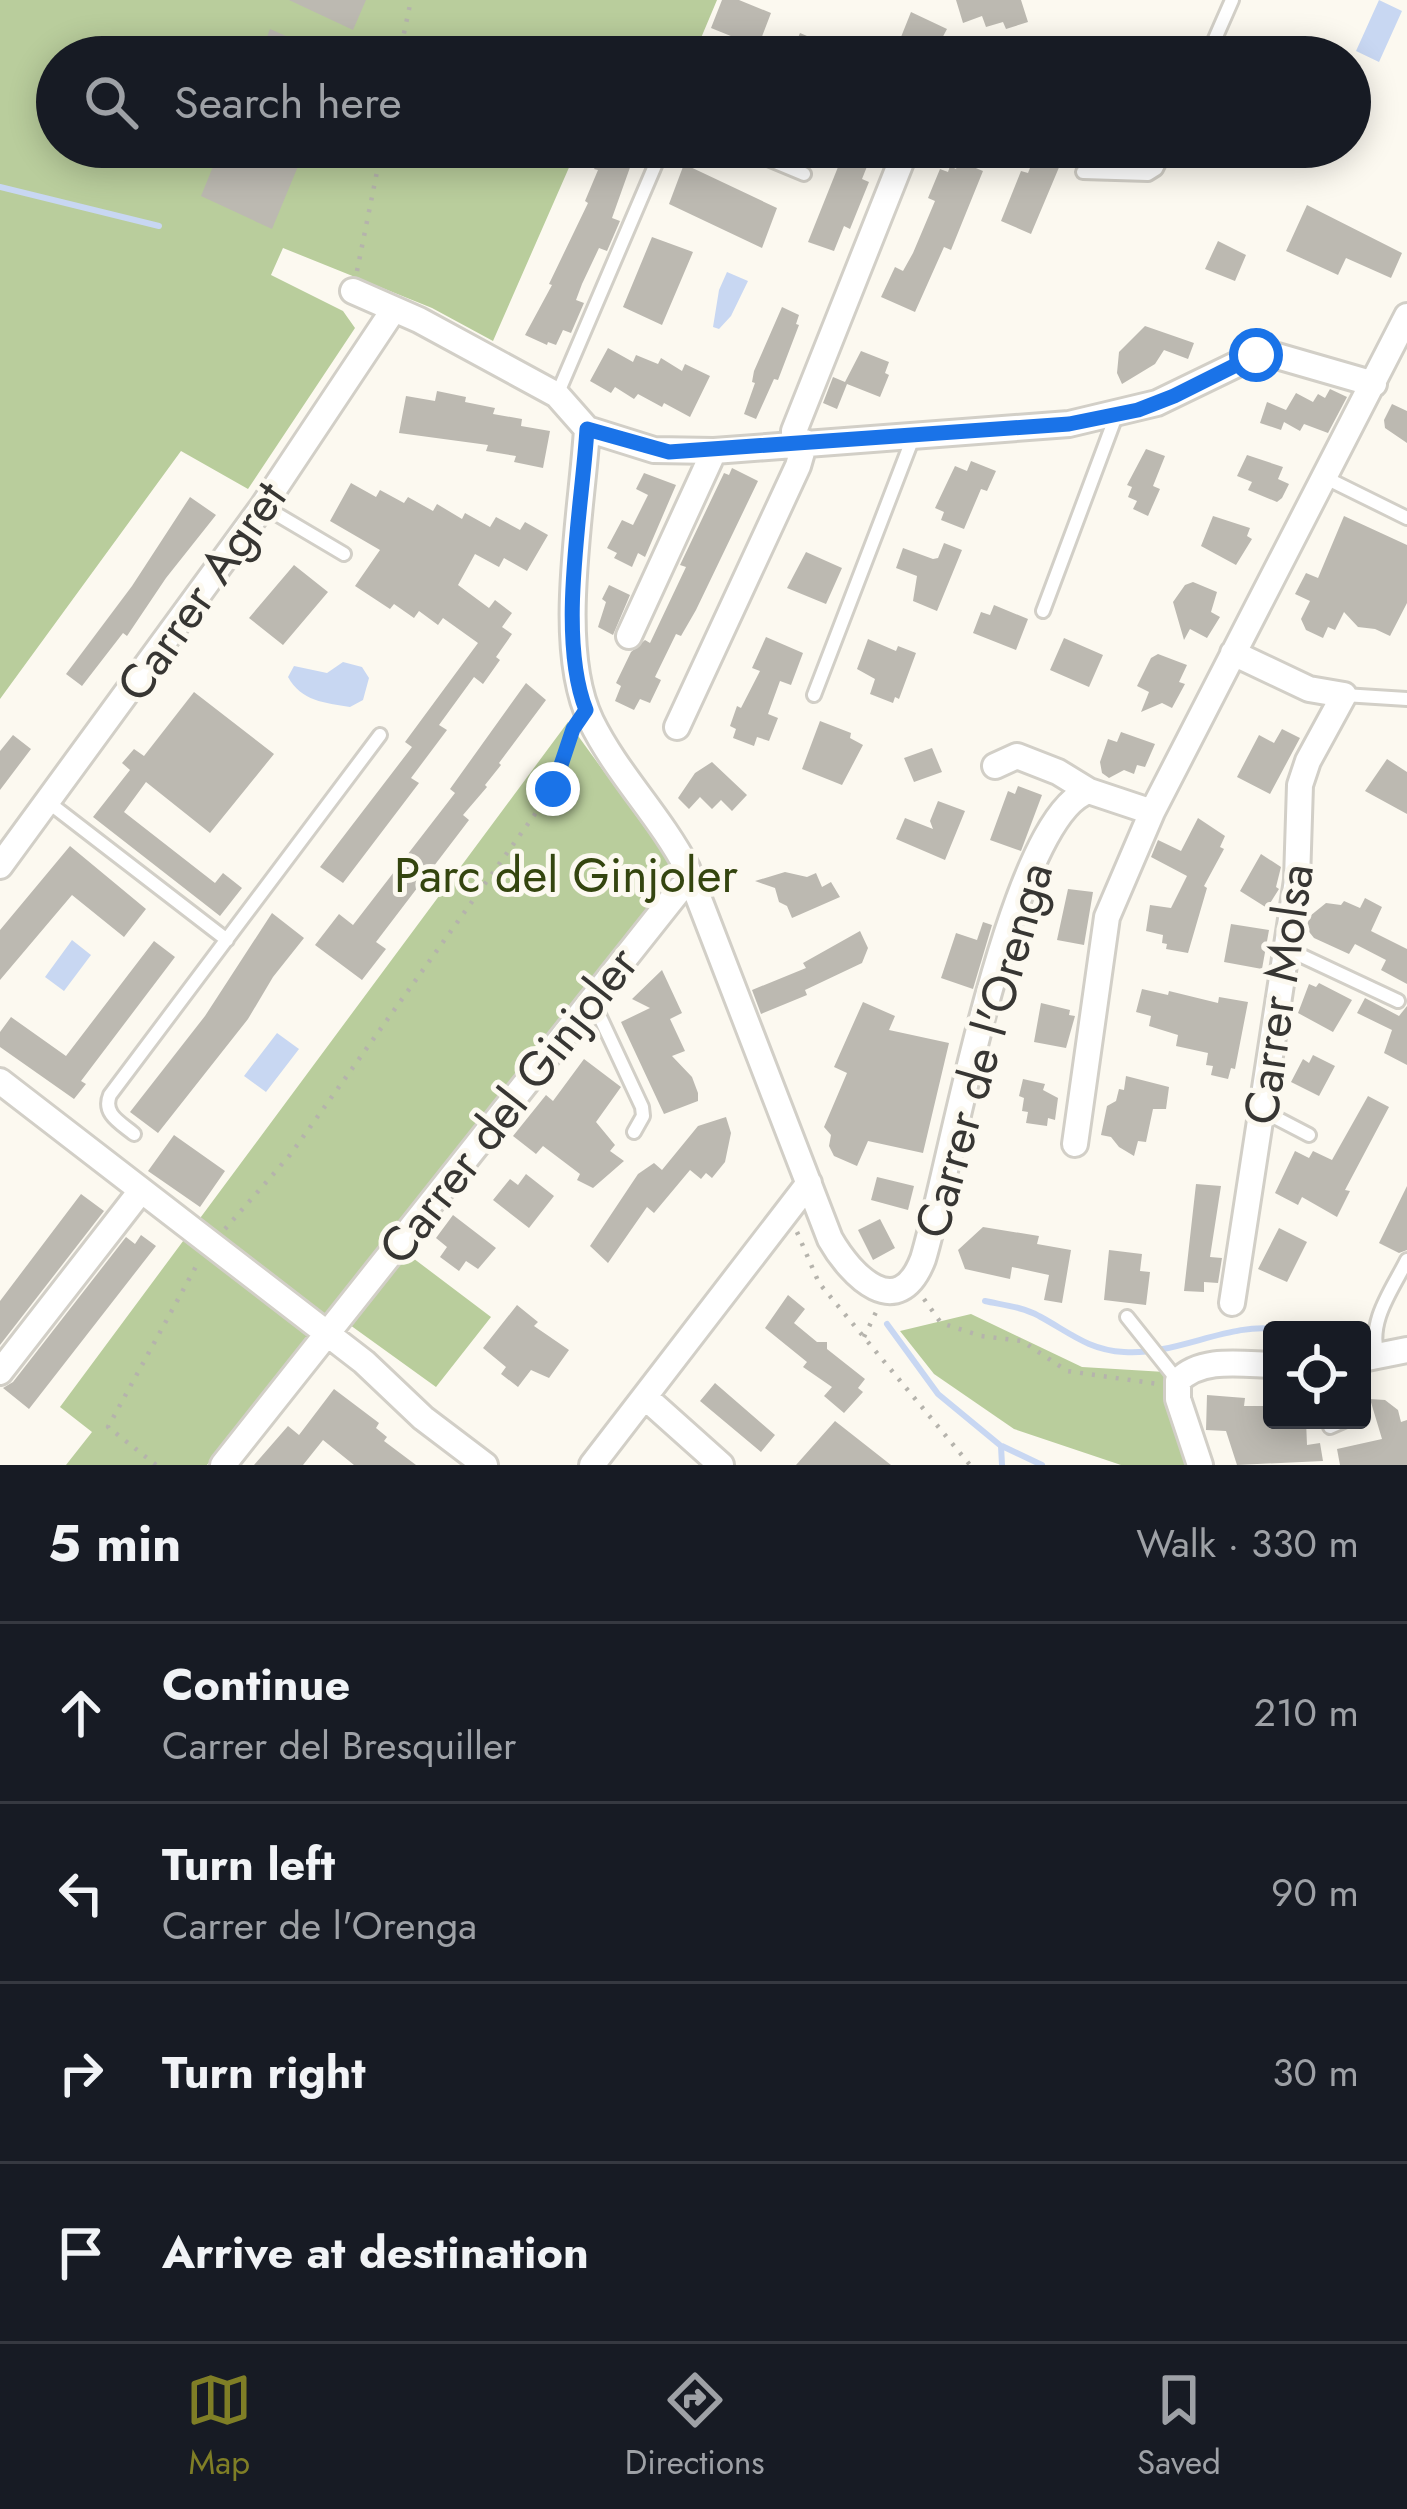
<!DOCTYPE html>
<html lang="en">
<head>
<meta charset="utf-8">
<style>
	body { margin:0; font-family:Jost,sans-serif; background:#20242c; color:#f1f3f6 }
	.controls { position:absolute; right:36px; bottom:36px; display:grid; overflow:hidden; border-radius:12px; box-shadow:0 6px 30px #0003 }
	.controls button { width:108px; height:108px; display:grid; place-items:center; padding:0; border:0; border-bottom:3px solid #363941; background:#171b24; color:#f1f3f6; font:60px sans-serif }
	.stop { position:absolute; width:36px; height:36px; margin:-27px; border:9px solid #1a73e8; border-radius:50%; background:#fff }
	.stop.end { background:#1a73e8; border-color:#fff; box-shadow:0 3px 12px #0008 }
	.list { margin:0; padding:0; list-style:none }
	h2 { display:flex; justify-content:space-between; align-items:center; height:156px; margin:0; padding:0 48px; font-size:51px }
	h2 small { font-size:39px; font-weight:400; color:#9ea1a6 }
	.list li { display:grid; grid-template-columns:78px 1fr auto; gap:36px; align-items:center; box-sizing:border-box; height:180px; padding:0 48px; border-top:3px solid #363941 }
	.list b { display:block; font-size:45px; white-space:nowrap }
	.list p { margin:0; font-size:39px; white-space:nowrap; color:#9ea1a6 }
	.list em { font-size:39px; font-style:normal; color:#9ea1a6 }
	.icon { flex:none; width:66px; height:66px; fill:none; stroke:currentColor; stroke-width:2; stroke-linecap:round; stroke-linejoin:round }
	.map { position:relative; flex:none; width:1407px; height:1465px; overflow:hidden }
	.search { position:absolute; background:#171b24; box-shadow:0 6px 30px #0003; left:36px; right:36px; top:36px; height:132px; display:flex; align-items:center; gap:30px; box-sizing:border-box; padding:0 42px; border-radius:66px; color:#9ea1a6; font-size:45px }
	.sheet { height:876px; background:#171b24 }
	nav { display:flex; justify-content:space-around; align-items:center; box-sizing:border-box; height:168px; border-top:3px solid #363941; background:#171b24; font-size:33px; color:#9ea1a6 }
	nav a { display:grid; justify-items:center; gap:6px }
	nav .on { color:#7f7e26 }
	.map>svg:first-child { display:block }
	.green { fill:#b9cd9c }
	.water { fill:#c8d7f2 }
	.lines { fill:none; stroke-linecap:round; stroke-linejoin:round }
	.stream { stroke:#c8d7f2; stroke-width:6 }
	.building { fill:#bcb9b1 }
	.service-casing { stroke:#d2cfc7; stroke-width:18 }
	.minor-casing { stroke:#d2cfc7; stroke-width:30 }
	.path { stroke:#b5b3ac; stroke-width:4.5; stroke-dasharray:3 9; stroke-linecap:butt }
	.service { stroke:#fff; stroke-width:12 }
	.minor { stroke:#fff; stroke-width:24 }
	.route { stroke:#1a73e8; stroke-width:15 }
	.labels { text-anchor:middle; stroke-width:10; stroke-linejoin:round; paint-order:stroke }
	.street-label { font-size:48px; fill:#373633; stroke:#fcf9f0 }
	.park-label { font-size:48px; fill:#34450f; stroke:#fcf9f0 }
</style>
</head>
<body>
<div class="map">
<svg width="1407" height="1465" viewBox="0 0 1407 1465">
	<rect width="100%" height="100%" fill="#fcf9f0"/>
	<path class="green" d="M 0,0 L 717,0 L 693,57 L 57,57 L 57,147 L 578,147 L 493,341 L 432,308 L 283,248 L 271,275 L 343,311 L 355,328 L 248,489 L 181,451 L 0,699 Z
		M 568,722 L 679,875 L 207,1465 L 66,1465 L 92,1432 L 60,1407 Z
		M 405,1252 L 491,1317 L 436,1387 L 350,1325 Z
		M 971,1314 L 1082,1367 L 1165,1372 L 1186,1465 L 1121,1465 L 1014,1429 L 934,1374 L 900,1331 Z"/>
	<path class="water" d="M 1379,0 L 1402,11 L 1379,62 L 1356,51 Z
		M 727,272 L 748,281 L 731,316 L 719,329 L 713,327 L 719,290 Z
		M 343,662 L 362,667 L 369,678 L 363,700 L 350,707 C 325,703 301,701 288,677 L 294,666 L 327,673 Z
		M 72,940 L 91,955 L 64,991 L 45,977 Z
		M 277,1033 L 299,1049 L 266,1092 L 244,1076 Z"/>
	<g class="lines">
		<path class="stream" d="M 0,187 L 159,226
			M 985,1301 C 1003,1305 1023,1307 1039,1316 C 1069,1332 1088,1350 1124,1352 C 1177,1356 1232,1320 1281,1330
			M 887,1324 L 938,1394 L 1001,1446 L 1002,1465
			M 1002,1446 L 1042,1465"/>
	</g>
	<path class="building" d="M 289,0 L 366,0 L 353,30 Z
		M 722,0 L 739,0 L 771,13 L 758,47 L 711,28 Z
		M 956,0 L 1021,0 L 1028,22 L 1006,29 L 1003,22 L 986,27 L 982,16 L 963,23 Z
		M 911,12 L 947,29 L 932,57 L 893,57 Z
		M 270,29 L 334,57 L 259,57 Z
		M 800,33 L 856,57 L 790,57 Z
		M 221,147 L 306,147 L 272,229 L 201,196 Z
		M 607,147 L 632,147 L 628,157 L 633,159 L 612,218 L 620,221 L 607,251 L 599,248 L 582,284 L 576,300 L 584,303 L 571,333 L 563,330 L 556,345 L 548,342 L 547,345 L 525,335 L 552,285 L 549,284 L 588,203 L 585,201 L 598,170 L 594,169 Z
		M 846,147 L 872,154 L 862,179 L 869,182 L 850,229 L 844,226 L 834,251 L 808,242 Z
		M 1035,155 L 1060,165 L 1031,234 L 1001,221 L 1021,171 L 1028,173 Z
		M 959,161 L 983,171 L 951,250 L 944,247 L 915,312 L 881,297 L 895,267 L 903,271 L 913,253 L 935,201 L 928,198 L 940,169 L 948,172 L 950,166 L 956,169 Z
		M 684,164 L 777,208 L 762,248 L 669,204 Z
		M 1307,205 L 1402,253 L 1391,278 L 1346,258 L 1338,275 L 1286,251 Z
		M 652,237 L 693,252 L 662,325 L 623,307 Z
		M 1218,241 L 1246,255 L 1235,281 L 1205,269 Z
		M 782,307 L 799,315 L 796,324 L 799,325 L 778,380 L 774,379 L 756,419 L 744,414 L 755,383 L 752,382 L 754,371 Z
		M 1145,326 L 1194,343 L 1188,359 L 1164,350 L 1155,364 L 1122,384 L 1117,373 L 1119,352 Z
		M 608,348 L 633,362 L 636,355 L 658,364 L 661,358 L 682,371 L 685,364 L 710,376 L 690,417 L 664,403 L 662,407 L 638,394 L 634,399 L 615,387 L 611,393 L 590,381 Z
		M 861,351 L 889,362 L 885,373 L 889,375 L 880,397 L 847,384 L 837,409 L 823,403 L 833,377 L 845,382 Z
		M 1330,389 L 1347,397 L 1328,433 L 1304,424 L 1300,431 L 1284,422 L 1281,430 L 1260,423 L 1267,402 L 1286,410 L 1296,393 L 1313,402 L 1318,394 L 1325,398 Z
		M 437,391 L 466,397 L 465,402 L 495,408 L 493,414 L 522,419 L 521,426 L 550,431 L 543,468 L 514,462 L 516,456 L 486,451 L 488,445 L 399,433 L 406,396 L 435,401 Z
		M 1392,404 L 1407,411 L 1407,443 L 1385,428 L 1384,420 Z
		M 1146,449 L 1165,456 L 1153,486 L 1160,489 L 1148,516 L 1133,509 L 1137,501 L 1128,497 L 1132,487 L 1127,485 Z
		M 1247,455 L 1283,467 L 1278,479 L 1289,484 L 1282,498 L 1277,502 L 1248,490 L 1252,482 L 1237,476 Z
		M 971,461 L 996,471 L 987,491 L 981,489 L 964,529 L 941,520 L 944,512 L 935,508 L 955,466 L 967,471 Z
		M 732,468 L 758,481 L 696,610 L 681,636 L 676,634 L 655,677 L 661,680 L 650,703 L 640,699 L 634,710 L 615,701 L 621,686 L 616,683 L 631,652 L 645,640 L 650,643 L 686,567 L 680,565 L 724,473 L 729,475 Z
		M 644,473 L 676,485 L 645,557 L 638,553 L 632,567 L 614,558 L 617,553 L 607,548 L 622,520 L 633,525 L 648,495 L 636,489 Z
		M 351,483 L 376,497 L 380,490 L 404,503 L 408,497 L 433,511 L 437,504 L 462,519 L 465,513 L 490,527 L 496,517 L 520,530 L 525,522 L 548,535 L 527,571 L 504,558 L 499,567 L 475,554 L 458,585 L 489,608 L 495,600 L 512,613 L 502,627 L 512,634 L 496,657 L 500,660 L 483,684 L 474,677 L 439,725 L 447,730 L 411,778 L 419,783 L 343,883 L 320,867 L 412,747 L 405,742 L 478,643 L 443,618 L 438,625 L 419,611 L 414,618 L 394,604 L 390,609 L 355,586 L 380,550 L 330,521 Z
		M 190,497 L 216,515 L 166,578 L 127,636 L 123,633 L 82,686 L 66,674 L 132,586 Z
		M 1213,516 L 1250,528 L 1247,536 L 1252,539 L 1236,565 L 1201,546 Z
		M 1344,516 L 1407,545 L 1407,603 L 1390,636 L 1375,629 L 1358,627 L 1344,612 L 1335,630 L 1328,627 L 1323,638 L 1306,630 L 1301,619 L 1310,601 L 1295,594 L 1306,573 L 1318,578 Z
		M 944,543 L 962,550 L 937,611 L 913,601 L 917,576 L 896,568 L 903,548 L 933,559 L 938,558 Z
		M 806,552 L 842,568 L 826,604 L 787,588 Z
		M 294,565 L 328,592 L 283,645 L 249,618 Z
		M 1193,582 L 1217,592 L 1211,612 L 1220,617 L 1207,638 L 1190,629 L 1184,640 L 1173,602 L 1185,585 Z
		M 609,585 L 630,595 L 613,635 L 598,627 L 606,602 L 602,599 Z
		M 994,605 L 1028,619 L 1016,650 L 973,633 L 981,612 L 990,615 Z
		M 766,637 L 803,653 L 791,685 L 780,681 L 768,714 L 778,718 L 769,741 L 757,737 L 754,746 L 733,738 L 736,729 L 730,726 L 737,706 L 741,708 L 760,671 L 752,668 Z
		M 1064,638 L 1103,655 L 1089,687 L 1050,670 Z
		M 868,639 L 896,651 L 898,646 L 916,653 L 899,699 L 895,697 L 893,703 L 870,694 L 875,679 L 857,669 Z
		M 1158,654 L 1187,665 L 1179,682 L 1185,684 L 1172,708 L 1162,703 L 1141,712 L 1149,692 L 1137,686 L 1151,658 Z
		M 526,683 L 546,700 L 499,763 L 501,765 L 485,785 L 487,787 L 463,815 L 469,820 L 376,942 L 386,949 L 362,980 L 315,945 L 339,914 L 353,925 L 455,793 L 450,789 Z
		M 194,692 L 274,754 L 210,833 L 146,782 L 124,812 L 215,883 L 223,873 L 242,888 L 220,916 L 93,817 L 130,770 L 122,763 L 134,749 L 144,756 Z
		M 820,721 L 851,733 L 850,738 L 863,745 L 842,785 L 802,769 Z
		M 1282,729 L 1300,738 L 1270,794 L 1237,777 L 1259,735 L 1274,743 Z
		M 1121,732 L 1155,744 L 1145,767 L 1137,765 L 1134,774 L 1124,770 L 1109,778 L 1102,773 L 1100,762 L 1108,739 L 1117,742 Z
		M 13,735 L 31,749 L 0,790 L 0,751 Z
		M 932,748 L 942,772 L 914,782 L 904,758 Z
		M 1387,759 L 1407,772 L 1407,814 L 1365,791 Z
		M 712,762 L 747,795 L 732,811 L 721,800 L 712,809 L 700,797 L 689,809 L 678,798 L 695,773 Z
		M 1018,786 L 1042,795 L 1021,851 L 990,840 L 1008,791 L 1015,794 Z
		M 938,801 L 965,811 L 945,860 L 896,839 L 905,818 L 933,829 L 930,821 Z
		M 1198,818 L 1225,836 L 1220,847 L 1224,849 L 1204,886 L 1207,888 L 1188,953 L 1166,949 L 1167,944 L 1162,943 L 1163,935 L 1146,931 L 1150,905 L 1171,908 L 1187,876 L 1151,857 L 1158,840 L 1181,851 Z
		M 70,846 L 146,909 L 124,937 L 72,895 L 0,980 L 0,930 Z
		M 1261,854 L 1281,867 L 1276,887 L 1279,889 L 1267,908 L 1240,891 Z
		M 785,872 L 807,877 L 816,873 L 822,887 L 831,882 L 840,897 L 792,918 L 787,906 L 779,902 L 775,888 L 755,881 Z
		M 1068,889 L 1093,892 L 1084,945 L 1057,940 Z
		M 1365,898 L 1382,907 L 1371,931 L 1407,949 L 1407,984 L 1381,970 L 1386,960 L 1355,944 L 1349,954 L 1314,938 L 1306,928 L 1310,916 L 1326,903 L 1341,905 L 1344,901 L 1360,908 Z
		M 272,913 L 304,938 L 273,977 L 248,1019 L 158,1133 L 130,1112 L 205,1016 Z
		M 983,922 L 992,925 L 973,989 L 941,978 L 956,933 L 977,940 Z
		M 1231,924 L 1269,930 L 1262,969 L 1224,962 Z
		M 860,931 L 868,948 L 862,963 L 805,990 L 807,995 L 761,1014 L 752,990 L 806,968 L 803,963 Z
		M 154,941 L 175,957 L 81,1081 L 86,1084 L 74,1099 L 0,1047 L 0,1032 L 11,1017 L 66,1056 Z
		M 662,970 L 682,1013 L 670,1019 L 685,1051 L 672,1056 L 692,1077 L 698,1093 L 698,1101 L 664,1114 L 621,1022 L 650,1008 L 632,999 Z
		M 1319,983 L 1352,1000 L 1333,1032 L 1298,1013 L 1309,984 L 1316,987 Z
		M 1142,989 L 1168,995 L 1169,991 L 1218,1003 L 1219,997 L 1248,1002 L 1235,1069 L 1231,1068 L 1228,1079 L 1211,1075 L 1213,1066 L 1206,1065 L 1208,1053 L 1176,1046 L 1178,1035 L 1149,1026 L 1151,1016 L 1136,1012 Z
		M 1365,998 L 1399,1016 L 1407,1006 L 1407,1065 L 1384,1053 L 1392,1030 L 1357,1013 Z
		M 863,1002 L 895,1016 L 889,1030 L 949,1043 L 923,1153 L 868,1141 L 857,1166 L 834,1156 L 829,1146 L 831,1135 L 824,1127 L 847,1073 L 834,1067 Z
		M 1041,1003 L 1070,1010 L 1069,1015 L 1075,1016 L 1066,1048 L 1034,1042 Z
		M 1313,1055 L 1335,1066 L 1319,1096 L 1291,1082 L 1303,1059 L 1309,1063 Z
		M 584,1059 L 621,1087 L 596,1122 L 615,1145 L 610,1151 L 624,1161 L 593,1188 L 577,1180 L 580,1174 L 543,1146 L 536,1154 L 513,1136 L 546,1095 L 553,1101 Z
		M 1126,1076 L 1169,1087 L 1166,1109 L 1153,1109 L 1146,1142 L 1138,1141 L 1134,1156 L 1119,1147 L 1111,1137 L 1101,1135 L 1107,1106 L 1116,1101 L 1119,1089 L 1124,1090 Z
		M 1023,1079 L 1045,1084 L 1043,1090 L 1058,1098 L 1055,1120 L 1048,1118 L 1047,1126 L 1026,1123 L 1028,1112 L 1022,1111 L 1024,1098 L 1019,1096 Z
		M 1368,1096 L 1389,1107 L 1345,1190 L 1350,1191 L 1337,1217 L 1302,1197 L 1298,1205 L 1275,1193 L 1295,1151 L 1309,1158 L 1313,1151 L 1332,1160 Z
		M 726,1117 L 731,1133 L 725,1162 L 712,1178 L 706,1173 L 701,1179 L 690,1170 L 654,1213 L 647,1207 L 608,1263 L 590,1246 L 638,1174 L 654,1163 L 662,1170 L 698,1126 Z
		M 174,1135 L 225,1171 L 200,1207 L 148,1171 Z
		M 526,1174 L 554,1196 L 529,1228 L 493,1200 L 510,1179 L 518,1185 Z
		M 877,1177 L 914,1186 L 908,1210 L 871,1200 Z
		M 1196,1184 L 1221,1186 L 1210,1257 L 1222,1258 L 1218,1283 L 1204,1282 L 1204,1292 L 1184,1291 Z
		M 1407,1186 L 1407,1250 L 1399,1253 L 1379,1243 Z
		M 81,1194 L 104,1211 L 0,1345 L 0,1301 Z
		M 453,1215 L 496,1248 L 478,1269 L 466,1261 L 459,1271 L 440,1257 L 447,1247 L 436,1238 Z
		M 880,1219 L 895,1248 L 873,1260 L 858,1230 Z
		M 983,1227 L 1039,1236 L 1037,1244 L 1071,1250 L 1062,1303 L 1044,1300 L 1049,1275 L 1012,1267 L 1010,1279 L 965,1269 L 958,1250 Z
		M 1279,1228 L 1307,1242 L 1287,1282 L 1258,1269 Z
		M 141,1235 L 156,1246 L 29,1409 L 3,1388 L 13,1382 L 126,1237 L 135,1244 Z
		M 1109,1250 L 1142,1254 L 1140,1271 L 1150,1272 L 1146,1305 L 1104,1300 Z
		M 788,1295 L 805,1309 L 794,1323 L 817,1342 L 827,1342 L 827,1349 L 865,1379 L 858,1388 L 863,1392 L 844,1413 L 824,1396 L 832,1387 L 803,1367 L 807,1362 L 765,1328 Z
		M 517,1305 L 538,1322 L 534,1326 L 569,1350 L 549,1378 L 531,1370 L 518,1387 L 501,1374 L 506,1367 L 483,1348 Z
		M 715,1383 L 775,1435 L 761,1452 L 700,1401 Z
		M 334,1389 L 379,1423 L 376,1428 L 387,1437 L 384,1441 L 416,1465 L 354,1465 L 323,1440 L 303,1465 L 254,1465 L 288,1426 L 299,1435 Z
		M 1207,1395 L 1245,1398 L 1244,1406 L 1272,1406 L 1272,1420 L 1306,1420 L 1307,1445 L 1320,1443 L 1323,1461 L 1237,1465 L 1226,1431 L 1206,1430 Z
		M 1370,1399 L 1385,1400 L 1398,1410 L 1401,1422 L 1407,1420 L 1407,1465 L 1340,1465 L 1337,1449 L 1382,1439 Z
		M 835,1421 L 891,1465 L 796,1465 Z"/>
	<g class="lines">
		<defs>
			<path id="service" d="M 1207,57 L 1232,0
				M 739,147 L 804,174
				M 1083,172 L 1148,174 L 1156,169 L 1167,147
				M 557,395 L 663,147
				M 1326,478 L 1407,518
				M 263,506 L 344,554
				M 1043,611 L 1116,416
				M 814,695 L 914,435
				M 1344,695 L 1407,699
				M 48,802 L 227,940
				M 1287,949 L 1398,1001
				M 593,1002 L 642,1107 L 643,1116 L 634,1132
				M 1263,1111 L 1309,1135
				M 134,1134 C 121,1123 102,1114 110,1095 L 380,735
				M 1127,1317 L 1178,1381
				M 1378,1356 C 1367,1322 1392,1290 1407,1260
				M 1330,1427 L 1346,1420"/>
			<path id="minor" d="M 353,291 L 419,320 L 557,395 L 587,429 L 654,450 L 714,451 L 1069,424 L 1157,403 L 1256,355 L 1277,356 L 1374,384
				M 587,429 C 582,513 555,647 591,721 C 617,774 660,816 687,868 L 830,1239 C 851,1276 898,1324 923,1259 C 949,1176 1010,815 1089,791 L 1152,812 L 1407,316
				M 794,443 L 794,431 L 907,147
				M 629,636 L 714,451
				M 677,727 L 798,466 L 805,442
				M 995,766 L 1017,756 L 1058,772 L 1089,791
				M 0,866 L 263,506 L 394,309
				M 0,1081 L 364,1362 L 423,1418 L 485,1465
				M 1075,1144 L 1107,917 L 1152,812
				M 1232,1303 L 1297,880 L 1300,785 L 1308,761 L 1344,695 L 1309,689 L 1233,653
				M 1362,1359 L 1407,1350
				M 0,1372 L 140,1192
				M 645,1397 L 721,1465
				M 223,1465 L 680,889 L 694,884
				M 592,1465 L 809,1183
				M 1200,1465 L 1178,1399 L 1178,1381 C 1201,1357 1241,1364 1272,1365"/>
		</defs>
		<use href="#service" class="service-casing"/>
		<use href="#minor" class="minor-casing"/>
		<path class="path" d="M 399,57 L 411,0
			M 357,271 L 382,147
			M 225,1229 L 290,1155 L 553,789 L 571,735
			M 797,1232 L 819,1283 L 970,1465
			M 924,1299 L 941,1323 L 981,1336 L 1022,1341 L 1067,1371 L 1158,1384
			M 864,1337 L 877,1310
			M 156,1465 L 108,1427 L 199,1261"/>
		<use href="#service" class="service"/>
		<use href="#minor" class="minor"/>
	</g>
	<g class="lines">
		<path class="route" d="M 553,789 L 573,729 L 586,710 C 557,636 582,510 587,429 L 669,452 L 1069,424 L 1138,410 L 1174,396 L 1256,355"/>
	</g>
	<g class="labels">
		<g class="street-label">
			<text transform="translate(201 591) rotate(-55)" y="17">Carrer Agret</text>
			<text transform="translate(1278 994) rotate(-82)" y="17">Carrer Molsa</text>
			<text transform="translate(983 1050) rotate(-74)" y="17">Carrer de l'Orenga</text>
			<text transform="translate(508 1105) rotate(-52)" y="17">Carrer del Ginjoler</text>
		</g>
		<g class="park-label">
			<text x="566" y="892">Parc del Ginjoler</text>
		</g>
	</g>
</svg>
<div class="controls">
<button><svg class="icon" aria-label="locate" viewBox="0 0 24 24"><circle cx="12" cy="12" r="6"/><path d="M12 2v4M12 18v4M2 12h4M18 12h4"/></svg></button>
</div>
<div class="stop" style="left:1256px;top:355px"></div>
<div class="stop end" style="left:553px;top:789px"></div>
<div class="search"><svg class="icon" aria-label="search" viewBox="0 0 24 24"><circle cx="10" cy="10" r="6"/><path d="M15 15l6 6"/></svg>Search here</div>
</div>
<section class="sheet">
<h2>5 min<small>Walk · 330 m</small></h2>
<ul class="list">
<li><svg class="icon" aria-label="ahead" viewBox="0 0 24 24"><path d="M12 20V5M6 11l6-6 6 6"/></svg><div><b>Continue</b><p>Carrer del Bresquiller</p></div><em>210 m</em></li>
<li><svg class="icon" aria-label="left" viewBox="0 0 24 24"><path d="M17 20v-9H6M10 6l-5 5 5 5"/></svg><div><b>Turn left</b><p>Carrer de l'Orenga</p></div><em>90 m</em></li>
<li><svg class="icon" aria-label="right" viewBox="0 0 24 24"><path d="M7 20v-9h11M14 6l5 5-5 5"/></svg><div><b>Turn right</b></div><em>30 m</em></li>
<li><svg class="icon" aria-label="arrive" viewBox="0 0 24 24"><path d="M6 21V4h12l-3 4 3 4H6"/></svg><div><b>Arrive at destination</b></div></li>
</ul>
</section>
<nav>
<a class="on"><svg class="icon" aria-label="map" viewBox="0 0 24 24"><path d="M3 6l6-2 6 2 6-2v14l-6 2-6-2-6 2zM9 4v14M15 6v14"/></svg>Map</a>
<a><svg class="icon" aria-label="directions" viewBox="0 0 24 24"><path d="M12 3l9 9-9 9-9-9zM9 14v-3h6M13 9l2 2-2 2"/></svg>Directions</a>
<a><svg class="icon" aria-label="saved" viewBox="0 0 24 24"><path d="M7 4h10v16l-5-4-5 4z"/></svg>Saved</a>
</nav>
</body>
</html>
